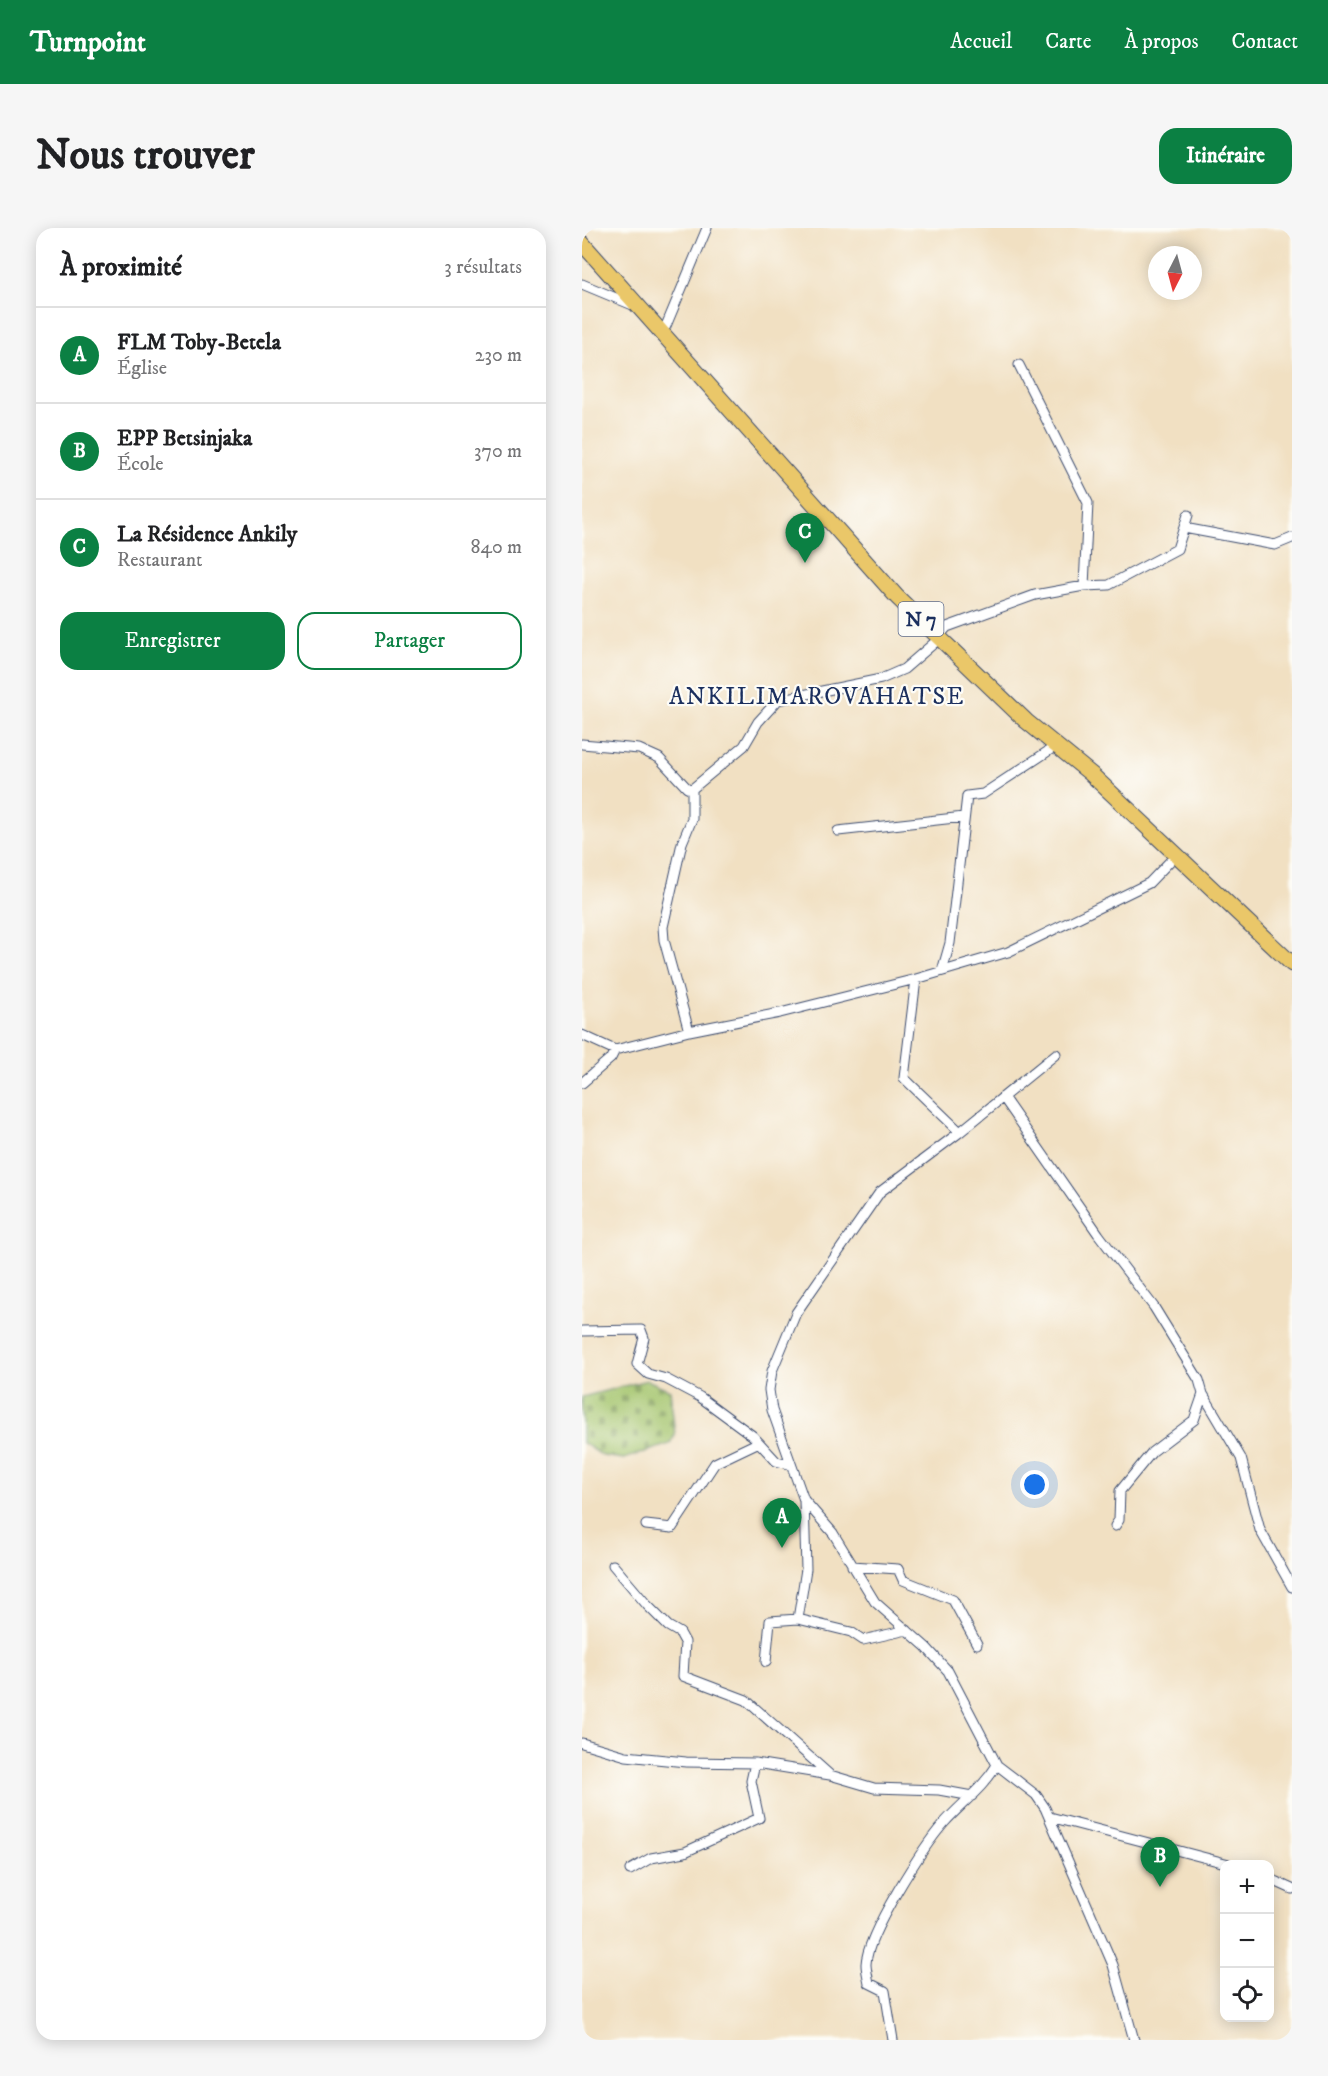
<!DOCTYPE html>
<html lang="fr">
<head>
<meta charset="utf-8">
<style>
	body { margin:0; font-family:"IM FELL DW Pica",serif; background:#f6f6f6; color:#202124 }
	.controls { position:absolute; right:18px; bottom:18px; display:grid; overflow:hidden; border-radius:12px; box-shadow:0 3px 15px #0003 }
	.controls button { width:54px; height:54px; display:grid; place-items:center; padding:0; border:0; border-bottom:2px solid #e0e0e0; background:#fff; color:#202124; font:30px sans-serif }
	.compass { position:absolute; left:566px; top:18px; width:54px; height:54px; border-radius:50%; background:#fff; box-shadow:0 3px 15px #0003; rotate:186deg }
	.you { position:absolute; left:453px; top:1257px; width:21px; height:21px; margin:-15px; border:4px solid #fff; border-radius:50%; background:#1a73e8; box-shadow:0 0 0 9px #1a73e833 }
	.badge { display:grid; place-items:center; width:39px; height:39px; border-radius:50%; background:#0b8043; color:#fff; font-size:20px; font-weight:700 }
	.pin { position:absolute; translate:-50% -50px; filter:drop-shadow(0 2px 3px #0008) }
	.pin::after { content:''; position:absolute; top:32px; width:21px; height:18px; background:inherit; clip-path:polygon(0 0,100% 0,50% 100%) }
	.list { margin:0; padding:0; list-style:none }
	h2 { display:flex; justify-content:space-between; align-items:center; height:78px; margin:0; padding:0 24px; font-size:26px }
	h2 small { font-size:20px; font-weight:400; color:#757577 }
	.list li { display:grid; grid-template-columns:39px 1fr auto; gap:18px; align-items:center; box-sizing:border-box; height:96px; padding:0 24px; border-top:2px solid #e0e0e0 }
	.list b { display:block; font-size:22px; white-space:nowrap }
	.list p { margin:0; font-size:20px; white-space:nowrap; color:#757577 }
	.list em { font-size:20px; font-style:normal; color:#757577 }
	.actions { display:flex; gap:12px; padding:18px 24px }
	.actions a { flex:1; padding:14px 0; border:2px solid #0b8043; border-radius:18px; text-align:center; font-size:21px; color:#0b8043 }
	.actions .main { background:#0b8043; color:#fff }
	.icon { flex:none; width:33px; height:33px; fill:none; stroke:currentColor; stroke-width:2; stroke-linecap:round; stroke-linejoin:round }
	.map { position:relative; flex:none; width:710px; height:1812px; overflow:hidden; border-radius:18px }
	header { display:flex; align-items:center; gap:36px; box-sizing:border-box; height:84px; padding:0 30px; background:#0b8043; color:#fff }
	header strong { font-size:28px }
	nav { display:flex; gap:33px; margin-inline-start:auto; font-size:21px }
	.intro { display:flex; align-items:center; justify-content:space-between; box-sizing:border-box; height:144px; padding:0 36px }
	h1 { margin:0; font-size:42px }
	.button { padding:15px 27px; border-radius:18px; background:#0b8043; color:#fff; font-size:21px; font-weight:700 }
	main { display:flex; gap:36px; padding:0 36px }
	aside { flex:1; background:#fff; border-radius:18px; box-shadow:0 3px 15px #0003 }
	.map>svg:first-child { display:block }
	.cemetery { fill:url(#cemetery-stones); stroke:#607a66; stroke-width:1.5 }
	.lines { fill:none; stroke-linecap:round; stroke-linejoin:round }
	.minor-casing { stroke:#3b4a6d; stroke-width:11 }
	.primary-casing { stroke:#3b4a6d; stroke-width:17 }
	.minor { stroke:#fff; stroke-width:9 }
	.primary { stroke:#eac769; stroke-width:15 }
	.labels { text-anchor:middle; stroke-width:4.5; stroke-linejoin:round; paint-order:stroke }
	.shield { fill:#fdfcf7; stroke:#5f6c8c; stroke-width:1.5 }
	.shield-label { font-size:20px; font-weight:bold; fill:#1b2f5e }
	.quarter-label { font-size:24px; letter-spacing:1.5px; fill:#1b2f5e; stroke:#fdfcf7 }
</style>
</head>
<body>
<header>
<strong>Turnpoint</strong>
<nav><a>Accueil</a><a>Carte</a><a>À propos</a><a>Contact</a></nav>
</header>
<div class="intro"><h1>Nous trouver</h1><a class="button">Itinéraire</a></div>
<main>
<aside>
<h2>À proximité<small>3 résultats</small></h2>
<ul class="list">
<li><span class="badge">A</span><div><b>FLM Toby-Betela</b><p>Église</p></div><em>230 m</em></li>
<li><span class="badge">B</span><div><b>EPP Betsinjaka</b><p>École</p></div><em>370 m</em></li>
<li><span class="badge">C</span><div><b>La Résidence Ankily</b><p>Restaurant</p></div><em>840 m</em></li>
</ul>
<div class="actions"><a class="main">Enregistrer</a><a>Partager</a></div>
</aside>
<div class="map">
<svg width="710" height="1812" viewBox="0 0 710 1812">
	<defs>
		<pattern id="cemetery-stones" width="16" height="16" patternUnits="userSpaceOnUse" patternTransform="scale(1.5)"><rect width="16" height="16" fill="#a4c56d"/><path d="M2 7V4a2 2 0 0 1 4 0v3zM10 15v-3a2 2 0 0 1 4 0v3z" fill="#85a05d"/></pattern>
	</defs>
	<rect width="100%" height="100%" fill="#fdfcf7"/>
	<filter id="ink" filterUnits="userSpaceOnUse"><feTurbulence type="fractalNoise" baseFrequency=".0167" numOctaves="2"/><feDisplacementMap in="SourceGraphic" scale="12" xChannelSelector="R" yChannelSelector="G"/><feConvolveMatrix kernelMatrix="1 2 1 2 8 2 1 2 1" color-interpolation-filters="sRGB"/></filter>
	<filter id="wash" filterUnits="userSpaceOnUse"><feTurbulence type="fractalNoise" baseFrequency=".008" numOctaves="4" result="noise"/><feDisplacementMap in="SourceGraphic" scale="24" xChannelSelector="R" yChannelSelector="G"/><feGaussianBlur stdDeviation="1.35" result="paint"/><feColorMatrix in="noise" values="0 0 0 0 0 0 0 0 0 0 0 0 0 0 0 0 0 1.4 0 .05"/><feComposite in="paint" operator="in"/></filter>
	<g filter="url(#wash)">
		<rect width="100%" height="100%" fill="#f1e0c2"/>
		<path class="cemetery" d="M 65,1152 L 88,1162 L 93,1207 L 88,1216 L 42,1231 L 21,1228 L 0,1214 L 0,1169 Z"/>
	</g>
	<g filter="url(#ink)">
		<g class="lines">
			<defs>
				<path id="minor" d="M 0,56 L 53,78
					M 79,103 L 84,98 L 125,0
					M 437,137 L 506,275 L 502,358
					M 602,300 L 693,317 L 710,310
					M 357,408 L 365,399 L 453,367 L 502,358 L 527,357 L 595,321 L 606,287
					M 0,516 L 57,521 L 77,530 L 105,560 L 110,561 L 110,591 L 100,615 L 81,699 L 82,712 L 107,803
					M 110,561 L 162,518 L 176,494 L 196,472 L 299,451 L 322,441 L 358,410
					M 256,603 L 382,589
					M 360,743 L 368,715 L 385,568 L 401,566 L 474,518
					M 0,807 L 33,822
					M 0,855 L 29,830 L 33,822 L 107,803 L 198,785 L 334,751 L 426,724 L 567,655 L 593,628
					M 421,869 L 517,1007 L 572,1079 L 617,1152 L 621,1166 L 659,1230 L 678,1302 L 710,1359
					M 378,904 L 474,826
					M 0,1103 L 59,1102 L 62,1110 L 55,1136 L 66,1146 L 84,1151 L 118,1169 L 171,1208 L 194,1233 L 207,1236
					M 222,1272 L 251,1305 L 293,1374 L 344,1419 L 366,1443 L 415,1537 L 454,1567 L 463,1580 L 531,1737 L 552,1812
					M 64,1297 L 90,1300 L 133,1235 L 175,1215
					M 533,1298 L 537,1292 L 538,1263 L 570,1224 L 612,1192 L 621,1166
					M 31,1337 L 65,1377 L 86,1398 L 98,1405 L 103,1414 L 101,1448 L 164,1472 L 248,1547
					M 270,1338 L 316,1341 L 321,1352 L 371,1372 L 395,1416
					M 216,1391 L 269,1404 L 281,1412 L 325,1402
					M 184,1434 L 188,1393 L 216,1391 L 224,1341 L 222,1272 L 190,1182 L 187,1162 L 190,1143 L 214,1085 L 298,964 L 378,904 L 322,850 L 334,751
					M 0,1515 L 44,1528 L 104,1534 L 173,1535 L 248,1547 L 292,1560 L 357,1562 L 390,1568
					M 468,1589 L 647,1636
					M 48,1642 L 69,1630 L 103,1624 L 177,1590 L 169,1553 L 173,1535
					M 688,1651 L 710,1661
					M 311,1812 L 303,1763 L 287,1755 C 286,1749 284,1742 284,1736 C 285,1706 341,1619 362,1595 C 380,1575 401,1560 415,1537"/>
				<path id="primary" d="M 0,15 L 315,369 L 444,493 L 509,546 L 710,736"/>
			</defs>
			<use href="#minor" class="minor-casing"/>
			<use href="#primary" class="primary-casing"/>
			<use href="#minor" class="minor"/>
			<use href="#primary" class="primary"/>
		</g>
	</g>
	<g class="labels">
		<rect class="shield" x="316.5" y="374" width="45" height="34" rx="4.5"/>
		<g class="shield-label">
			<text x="339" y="398">N 7</text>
		</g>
		<g class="quarter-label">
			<text x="235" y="476">ANKILIMAROVAHATSE</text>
		</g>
	</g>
</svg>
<div class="controls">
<button>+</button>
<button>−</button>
<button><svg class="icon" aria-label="locate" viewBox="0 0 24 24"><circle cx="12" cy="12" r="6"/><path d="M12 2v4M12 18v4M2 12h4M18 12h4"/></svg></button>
</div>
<svg class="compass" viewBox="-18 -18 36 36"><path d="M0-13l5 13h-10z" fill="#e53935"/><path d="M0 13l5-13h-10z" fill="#757577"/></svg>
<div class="you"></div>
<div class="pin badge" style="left:200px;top:1320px">A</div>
<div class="pin badge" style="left:578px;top:1659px">B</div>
<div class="pin badge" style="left:223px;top:335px">C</div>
</div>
</main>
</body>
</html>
